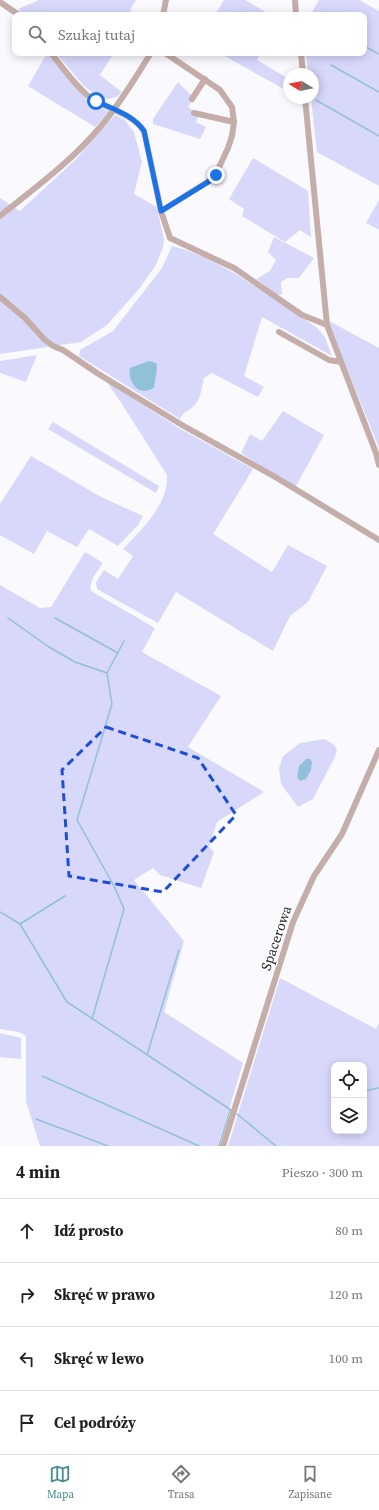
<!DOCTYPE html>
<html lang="pl">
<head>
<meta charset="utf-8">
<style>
	body { margin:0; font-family:"Source Serif 4",serif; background:#f2f2f2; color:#222 }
	.controls { position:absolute; right:12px; bottom:12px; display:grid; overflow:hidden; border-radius:8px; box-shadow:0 2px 10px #0003 }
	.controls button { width:36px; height:36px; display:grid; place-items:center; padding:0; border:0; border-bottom:1px solid #e0e0e0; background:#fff; color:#222; font:20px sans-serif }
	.compass { position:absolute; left:283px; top:68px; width:36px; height:36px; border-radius:50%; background:#fff; box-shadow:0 2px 10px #0003; rotate:280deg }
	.stop { position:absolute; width:12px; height:12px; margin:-9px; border:3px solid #1a73e8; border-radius:50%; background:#fff }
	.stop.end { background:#1a73e8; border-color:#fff; box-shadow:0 1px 4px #0008 }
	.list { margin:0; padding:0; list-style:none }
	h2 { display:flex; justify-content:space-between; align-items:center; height:52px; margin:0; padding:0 16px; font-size:17px }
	h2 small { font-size:13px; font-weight:400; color:#767676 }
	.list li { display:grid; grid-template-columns:26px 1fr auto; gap:12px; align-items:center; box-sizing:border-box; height:64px; padding:0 16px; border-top:1px solid #e0e0e0 }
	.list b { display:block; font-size:15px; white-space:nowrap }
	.list em { font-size:13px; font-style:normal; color:#767676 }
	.icon { flex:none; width:22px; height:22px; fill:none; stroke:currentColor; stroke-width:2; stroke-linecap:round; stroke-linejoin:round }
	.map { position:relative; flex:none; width:379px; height:1146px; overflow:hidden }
	.search { position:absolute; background:#fff; box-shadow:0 2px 10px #0003; left:12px; right:12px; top:12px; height:44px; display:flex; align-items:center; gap:10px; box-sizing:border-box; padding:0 14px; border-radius:8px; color:#767676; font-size:15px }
	.sheet { height:308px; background:#fff }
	nav { display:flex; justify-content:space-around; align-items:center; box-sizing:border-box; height:56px; border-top:1px solid #e0e0e0; background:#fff; font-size:11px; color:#767676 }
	nav a { display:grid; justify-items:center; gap:2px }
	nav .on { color:#448c8f }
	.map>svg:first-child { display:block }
	.green { fill:#d8d8fb; fill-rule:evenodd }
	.water { fill:#91c0d9 }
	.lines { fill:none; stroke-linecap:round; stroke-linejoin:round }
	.stream { stroke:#91c0d9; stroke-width:1.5 }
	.minor { stroke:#c5aea9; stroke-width:6 }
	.route { stroke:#1a73e8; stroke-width:5 }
	.marked { fill:none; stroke:#1d4ed8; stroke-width:3; stroke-dasharray:8 5; stroke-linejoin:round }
	.labels { text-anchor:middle; stroke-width:3; stroke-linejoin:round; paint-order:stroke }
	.street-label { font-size:14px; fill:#1e1e1f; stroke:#fff }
</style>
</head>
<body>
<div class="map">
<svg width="379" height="1146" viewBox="0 0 379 1146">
	<rect width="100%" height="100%" fill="#fafafe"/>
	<path class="green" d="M 39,0 L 136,0 L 131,8 L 130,15 L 23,15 L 18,9 Z
		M 224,0 L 245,0 L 271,15 L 215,15 Z
		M 319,0 L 359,0 L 379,11 L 379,186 L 317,152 L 311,98 L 313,98 L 313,74 L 308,74 L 306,53 L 364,53 L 364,15 L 313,15 L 311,14 Z
		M 47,53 L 88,101 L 109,112 L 95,127 L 28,86 Z
		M 56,53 L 114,53 L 100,75 L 122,92 L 117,97 L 102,100 L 84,86 Z
		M 219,53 L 261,53 L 257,60 L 289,79 L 289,92 Z
		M 178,82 L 194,98 L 188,107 L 199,114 L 196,122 L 206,127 L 200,139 L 153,124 L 153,119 Z
		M 115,115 L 125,120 L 134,132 L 142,162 L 134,194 L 157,207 L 164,240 L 163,247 L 156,265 L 139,289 L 107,325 L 81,342 L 0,354 L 0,198 L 20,211 L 75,160 Z
		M 253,158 L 308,191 L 311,237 L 300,230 L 285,242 L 242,216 L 244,209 L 229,199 Z
		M 379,200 L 379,230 L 366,223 Z
		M 274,237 L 314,258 L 299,278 L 287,278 L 281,282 L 282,295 L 275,294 L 256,279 L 270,271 L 276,260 L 268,252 Z
		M 172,246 C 223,259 272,299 316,327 L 325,337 L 332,356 L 262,317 L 244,376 L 264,387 L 258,397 L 212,373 L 204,378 C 202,386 201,399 194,406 C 188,412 186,409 180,419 L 79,356 L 80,350 L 113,331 L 162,268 Z
		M 329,321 L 379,348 L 379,448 L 329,324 Z
		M 37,355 L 26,382 L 0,373 L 0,361 Z
		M 106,381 L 179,428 L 253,469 L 213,534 L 272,572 L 288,545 L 327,566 L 308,602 L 290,616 L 273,651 L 176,592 L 158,623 L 97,589 L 96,582 L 104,570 L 118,579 L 133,556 L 123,549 C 141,530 169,504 167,475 L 120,401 Z
		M 283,411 L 324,435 L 295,488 L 241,453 L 250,434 L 262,441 Z
		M 53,422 L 159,486 L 156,493 L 48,429 Z
		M 31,456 L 101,497 L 143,516 L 138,525 L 118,546 L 89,529 L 77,547 L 47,531 L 34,554 L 0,535 L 0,504 Z
		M 85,552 L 103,563 C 98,571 88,581 91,591 L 155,628 L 142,652 L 221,696 L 188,747 L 264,792 L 217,822 L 209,847 L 214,852 L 201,888 L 160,875 L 153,868 L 134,880 L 184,941 L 164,1012 L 243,1063 L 218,1146 L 40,1146 L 26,1101 L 26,1036 L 19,1032 L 0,1029 L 0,585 L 40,608 L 51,607 Z
		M 325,739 L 334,745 L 337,750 L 335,757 L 313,799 L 298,807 L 281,784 L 279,768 L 283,756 L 300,743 Z
		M 280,978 L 376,1029 L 379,1023 L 379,1146 L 228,1146 ZM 334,1065 L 364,1065 L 364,1131 L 334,1131 Z
		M 0,1033 L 21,1038 L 21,1059 L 0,1057 Z"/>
	<path class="water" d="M 149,361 L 156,363 L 157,367 L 154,388 L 146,391 L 139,390 C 132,385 128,377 130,368 Z
		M 306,759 L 310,759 L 312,762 L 311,770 L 306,779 L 300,781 L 297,777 L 299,766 Z"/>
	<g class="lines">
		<path class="stream" d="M 364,46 L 379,54
			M 331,65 L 379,92
			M 316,100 L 379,136
			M 8,618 L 49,647 L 75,662 L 107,673
			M 55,618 L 118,653
			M 0,912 L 20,924 L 67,1002 L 231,1110
			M 20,924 L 65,896
			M 92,1019 L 124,909 L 114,886 L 77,820 L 112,704 L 107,673 L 124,641
			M 147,1055 L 179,950
			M 42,1076 L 199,1146
			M 364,1091 L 379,1088
			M 237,1114 L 276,1146
			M 36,1119 L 108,1146
			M 219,1146 L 230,1110"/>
		<path class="minor" d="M 295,0 L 296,15
			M 0,2 L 19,15
			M 163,15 L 166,0
			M 51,53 C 62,67 74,84 87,95 C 105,110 130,111 144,131 L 161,211 L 170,238 L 234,268 L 302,315 L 327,325
			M 301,53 L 303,74
			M 305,98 L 327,325 L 376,453 L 379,465
			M 192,99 L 205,79
			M 194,113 L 234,122
			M 161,211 L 214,178 L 228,148 L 232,136 L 234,122 L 232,107 L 220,90 L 165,53
			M 0,216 C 35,188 72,161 101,126 C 120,104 135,78 151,53
			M 0,297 L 25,318 L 44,339 L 53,346 L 63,350 L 97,373 L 182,425 L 277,478 L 379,540
			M 279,332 L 329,360 L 341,362
			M 223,1146 L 293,922 L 314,876 L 342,834 L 379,750"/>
	</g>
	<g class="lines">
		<path class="route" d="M 96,101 C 113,109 133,115 144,131 L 161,211 L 208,182 L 216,175"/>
	</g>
	<path class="marked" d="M 106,727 L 198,758 L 236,815 L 163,892 L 69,876 L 62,770 Z"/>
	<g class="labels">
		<g class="street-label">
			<text transform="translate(276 938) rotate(-71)" y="5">Spacerowa</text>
		</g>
	</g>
</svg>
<div class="controls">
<button><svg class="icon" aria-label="locate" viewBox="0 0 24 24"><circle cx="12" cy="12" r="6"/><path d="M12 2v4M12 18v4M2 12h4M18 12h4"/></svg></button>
<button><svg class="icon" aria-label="layers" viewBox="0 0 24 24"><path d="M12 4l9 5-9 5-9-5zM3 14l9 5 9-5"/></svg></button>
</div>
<svg class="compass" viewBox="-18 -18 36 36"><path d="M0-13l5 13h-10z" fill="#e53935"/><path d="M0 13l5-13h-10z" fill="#767676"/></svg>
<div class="stop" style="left:96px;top:101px"></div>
<div class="stop end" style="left:216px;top:175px"></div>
<div class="search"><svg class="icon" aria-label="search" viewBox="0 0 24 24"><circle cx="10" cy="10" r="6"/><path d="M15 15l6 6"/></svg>Szukaj tutaj</div>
</div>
<section class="sheet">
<h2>4 min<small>Pieszo · 300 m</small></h2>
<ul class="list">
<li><svg class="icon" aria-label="ahead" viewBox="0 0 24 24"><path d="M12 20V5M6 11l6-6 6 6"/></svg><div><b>Idź prosto</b></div><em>80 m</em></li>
<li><svg class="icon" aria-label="right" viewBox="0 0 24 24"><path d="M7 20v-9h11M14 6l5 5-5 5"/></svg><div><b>Skręć w prawo</b></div><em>120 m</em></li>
<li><svg class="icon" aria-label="left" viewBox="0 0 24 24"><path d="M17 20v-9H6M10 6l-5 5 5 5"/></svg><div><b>Skręć w lewo</b></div><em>100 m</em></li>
<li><svg class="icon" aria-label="arrive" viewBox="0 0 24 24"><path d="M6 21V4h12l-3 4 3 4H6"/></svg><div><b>Cel podróży</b></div></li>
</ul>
</section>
<nav>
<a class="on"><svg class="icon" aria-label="map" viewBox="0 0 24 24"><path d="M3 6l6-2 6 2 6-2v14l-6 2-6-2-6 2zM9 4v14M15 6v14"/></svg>Mapa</a>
<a><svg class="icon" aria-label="directions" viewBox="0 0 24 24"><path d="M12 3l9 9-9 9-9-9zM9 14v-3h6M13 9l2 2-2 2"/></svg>Trasa</a>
<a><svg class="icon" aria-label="saved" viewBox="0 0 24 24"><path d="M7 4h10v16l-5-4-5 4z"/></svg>Zapisane</a>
</nav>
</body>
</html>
